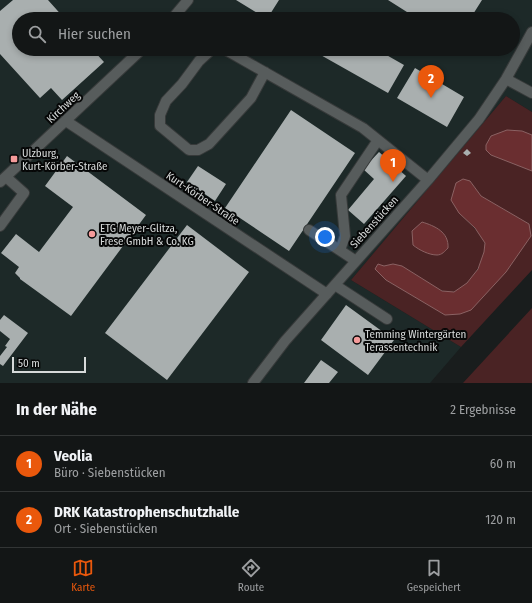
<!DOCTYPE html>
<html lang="de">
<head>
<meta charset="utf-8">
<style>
	body { margin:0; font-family:"Fira Sans Condensed",sans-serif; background:#1c1f1f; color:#f1f3f6 }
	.scale { position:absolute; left:12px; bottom:10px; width:74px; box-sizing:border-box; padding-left:4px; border:2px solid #d7dada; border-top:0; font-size:11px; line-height:14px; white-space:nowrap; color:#d7dada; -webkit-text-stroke:3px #060707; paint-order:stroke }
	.you { position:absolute; left:325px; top:237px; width:14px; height:14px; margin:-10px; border:3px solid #fff; border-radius:50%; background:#1a73e8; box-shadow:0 0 0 6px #1a73e833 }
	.badge { display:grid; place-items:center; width:26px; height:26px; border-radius:50%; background:#ea580c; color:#fff; font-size:13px; font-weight:700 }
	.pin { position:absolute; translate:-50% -33px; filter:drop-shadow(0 1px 2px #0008) }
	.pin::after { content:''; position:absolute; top:21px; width:14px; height:12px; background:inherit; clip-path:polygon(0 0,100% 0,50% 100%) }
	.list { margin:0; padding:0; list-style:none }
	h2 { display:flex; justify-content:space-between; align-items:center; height:52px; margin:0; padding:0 16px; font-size:17px }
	h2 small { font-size:13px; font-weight:400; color:#9d9fa1 }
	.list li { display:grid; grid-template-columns:26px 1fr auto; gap:12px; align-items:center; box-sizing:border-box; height:56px; padding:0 16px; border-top:1px solid #323535 }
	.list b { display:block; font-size:15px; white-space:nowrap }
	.list p { margin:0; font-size:13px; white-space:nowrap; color:#9d9fa1 }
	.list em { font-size:13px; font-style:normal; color:#9d9fa1 }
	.icon { flex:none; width:22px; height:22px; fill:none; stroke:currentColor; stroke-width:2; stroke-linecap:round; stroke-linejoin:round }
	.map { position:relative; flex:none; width:532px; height:383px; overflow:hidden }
	.search { position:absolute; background:#131616; box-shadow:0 2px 6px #0003; left:12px; right:12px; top:12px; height:44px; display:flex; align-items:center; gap:10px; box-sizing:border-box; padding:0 14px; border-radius:22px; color:#9d9fa1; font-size:15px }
	.sheet { height:164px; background:#131616 }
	nav { display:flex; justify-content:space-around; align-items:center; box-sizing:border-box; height:56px; border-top:1px solid #323535; background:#131616; font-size:11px; color:#9d9fa1 }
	nav a { display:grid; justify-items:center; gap:2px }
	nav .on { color:#ea580c }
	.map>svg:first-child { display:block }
	.built { fill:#1d2928; fill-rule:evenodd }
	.green { fill:#4a2324; fill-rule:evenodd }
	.water { fill:#6a2e30; stroke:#8b6263 }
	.building { fill:#a9afaf }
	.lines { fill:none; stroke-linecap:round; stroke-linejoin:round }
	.minor-casing { stroke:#373a3a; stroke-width:12 }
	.minor { stroke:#575c5c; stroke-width:10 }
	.poi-dot { fill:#f59b9a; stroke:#060707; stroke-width:1.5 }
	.labels { text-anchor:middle; stroke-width:4; stroke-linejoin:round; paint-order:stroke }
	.street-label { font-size:11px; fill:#d7dada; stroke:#060707 }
	.poi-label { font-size:11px; fill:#d7dada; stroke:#060707; text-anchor:start }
</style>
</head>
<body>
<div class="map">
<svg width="532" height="383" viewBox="0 0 532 383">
	<rect width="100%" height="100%" fill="#191d1d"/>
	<path class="built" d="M 0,0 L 532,0 L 532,112 L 506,96 L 351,280 L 461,347 L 430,383 L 0,383 ZM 19,19 L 513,19 L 513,49 L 19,49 Z"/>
	<path class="green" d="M 506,96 L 532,112 L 532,135 L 522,131 L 491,136 L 486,145 L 486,150 L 491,155 L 532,171 L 532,270 L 461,347 L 351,280 ZM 470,181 L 481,196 L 529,224 L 445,315 L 386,280 L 380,272 C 398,247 429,294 452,292 C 467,291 487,258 485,244 C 483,235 466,220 459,213 Z
		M 532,308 L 532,383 L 463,383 Z"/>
	<path class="water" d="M 507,130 L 522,131 L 532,135 L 532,171 L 491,155 L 486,150 L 486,145 L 491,136 Z
		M 463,179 L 470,181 L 481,196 L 529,224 L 531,236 L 506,272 L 471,310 L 460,314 L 445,315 L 386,280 L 375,269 L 378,264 L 384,266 L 393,264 L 402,266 L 442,291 L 454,292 L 467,283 L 478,269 L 484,252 L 485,243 L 475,228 L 459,213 L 451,200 L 456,183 Z
		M 422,222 C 435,226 449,232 448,248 C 445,251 442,255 437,255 C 429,255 419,250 413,245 L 412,231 Z"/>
	<path class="building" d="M 13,0 L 48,0 L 65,19 L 19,19 L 19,49 L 92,49 L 104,62 L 62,100 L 51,88 L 40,98 L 0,54 L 0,11 Z
		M 236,0 L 279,0 L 267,19 Z
		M 388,0 L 482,0 L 470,19 L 418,19 Z
		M 310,49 L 376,49 L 404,65 L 388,93 Z
		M 415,68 L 464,97 L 447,127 L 397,98 Z
		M 291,110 L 355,153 L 289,251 L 225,208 Z
		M 467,149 L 471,153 L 467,156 L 463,153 Z
		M 379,152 L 406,176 L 364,224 L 348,210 L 374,179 L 363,169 Z
		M 67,156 L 146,215 L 71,316 L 20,279 L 20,278 L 15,273 L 19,267 L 1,253 L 16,234 L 39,252 L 73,207 L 45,186 Z
		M 198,166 L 226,184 L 215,201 L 187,182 Z
		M 187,225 L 249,272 L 167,380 L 105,333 Z
		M 346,305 L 394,340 L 368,375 L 321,340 Z
		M 4,315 L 28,333 L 3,366 L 0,364 L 0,356 L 7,347 L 5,346 L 10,339 L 0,331 L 0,320 Z
		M 321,360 L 338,372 L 329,383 L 304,383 Z"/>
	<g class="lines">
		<defs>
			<path id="minor" d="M 172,19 L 188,0
				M 212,49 L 199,61 L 182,84 L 166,101 L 160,115 L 160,126 L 189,150 L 198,150 L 209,144 L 251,98 L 265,72
				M 224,49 L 363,128 L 428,180
				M 506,79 L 532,93
				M 66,121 L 327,294
				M 0,182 L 142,49
				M 0,226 L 24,193 L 6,177
				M 309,230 L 356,261
				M 340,250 L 345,236 L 341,195 L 378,140
				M 335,285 L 387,319
				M 253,383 L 285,341 L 428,180 L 479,119 L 506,79 L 532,32"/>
		</defs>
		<use href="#minor" class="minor-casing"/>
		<use href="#minor" class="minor"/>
	</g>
	<g class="poi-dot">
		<rect x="10" y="155" width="8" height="8" rx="2"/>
		<circle cx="92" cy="234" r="4"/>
		<circle cx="357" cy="340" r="4"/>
	</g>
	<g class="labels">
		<g class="street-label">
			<text transform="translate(63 107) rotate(-43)" y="4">Kirchweg</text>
			<text transform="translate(203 198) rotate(34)" y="4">Kurt-Körber-Straße</text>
			<text transform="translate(374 222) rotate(-48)" y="4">Siebenstücken</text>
		</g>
		<g class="poi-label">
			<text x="22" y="157">Ulzburg,<tspan x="22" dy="13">Kurt-Körber-Straße</tspan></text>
			<text x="100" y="232">ETG Meyer-Glitza,<tspan x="100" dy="13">Frese GmbH &amp; Co. KG</tspan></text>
			<text x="365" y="338">Temming Wintergärten<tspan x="365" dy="13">Terassentechnik</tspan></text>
		</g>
	</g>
</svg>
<div class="scale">50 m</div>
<div class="you"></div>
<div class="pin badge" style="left:393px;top:182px">1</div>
<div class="pin badge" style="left:431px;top:98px">2</div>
<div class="search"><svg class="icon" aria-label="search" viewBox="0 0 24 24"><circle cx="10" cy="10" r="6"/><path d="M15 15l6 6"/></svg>Hier suchen</div>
</div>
<section class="sheet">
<h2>In der Nähe<small>2 Ergebnisse</small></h2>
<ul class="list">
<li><span class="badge">1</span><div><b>Veolia</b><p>Büro · Siebenstücken</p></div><em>60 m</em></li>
<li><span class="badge">2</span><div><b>DRK Katastrophenschutzhalle</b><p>Ort · Siebenstücken</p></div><em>120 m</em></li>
</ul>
</section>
<nav>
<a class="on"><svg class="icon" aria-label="map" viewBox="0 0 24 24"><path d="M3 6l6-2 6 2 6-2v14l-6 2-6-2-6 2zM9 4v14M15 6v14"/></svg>Karte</a>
<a><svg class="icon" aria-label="directions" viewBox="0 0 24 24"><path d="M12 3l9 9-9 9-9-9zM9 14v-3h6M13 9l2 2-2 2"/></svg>Route</a>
<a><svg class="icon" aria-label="saved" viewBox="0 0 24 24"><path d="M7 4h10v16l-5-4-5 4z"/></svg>Gespeichert</a>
</nav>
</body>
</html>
